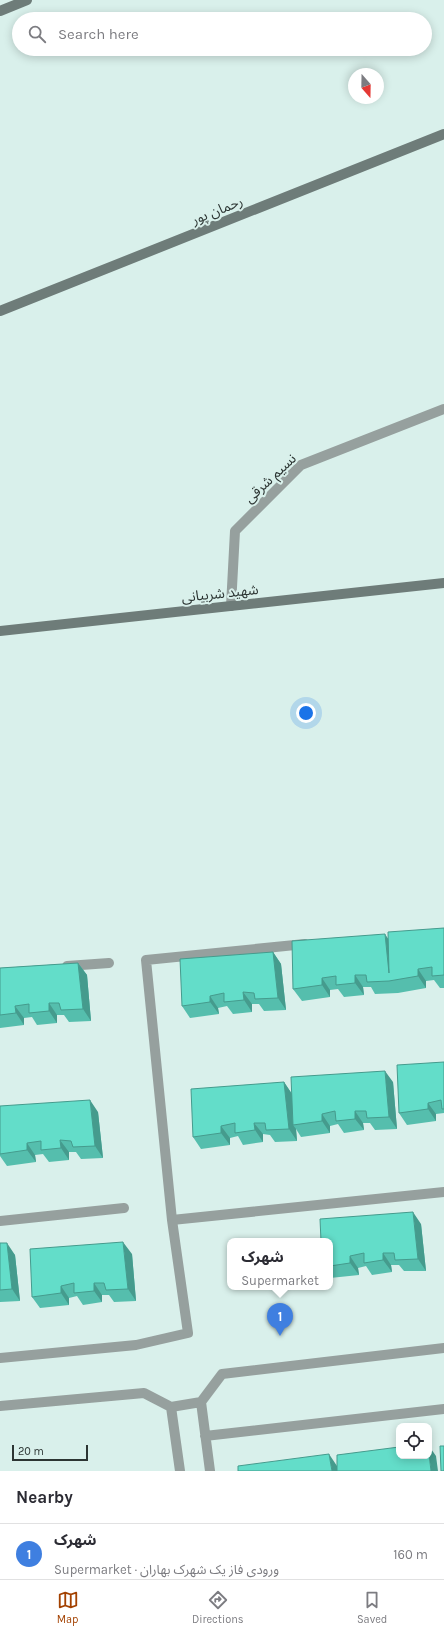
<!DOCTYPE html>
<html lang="en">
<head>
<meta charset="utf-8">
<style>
	body { margin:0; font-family:Karla,"Noto Sans Arabic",sans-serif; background:#f7f7f7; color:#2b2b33 }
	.controls { position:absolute; right:12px; bottom:12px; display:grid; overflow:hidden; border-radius:8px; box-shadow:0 2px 10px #0003 }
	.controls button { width:36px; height:36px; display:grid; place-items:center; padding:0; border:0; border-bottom:1px solid #e1e1e2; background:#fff; color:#2b2b33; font:20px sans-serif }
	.compass { position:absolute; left:348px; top:68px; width:36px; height:36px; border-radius:50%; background:#fff; box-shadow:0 2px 10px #0003; rotate:160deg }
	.scale { position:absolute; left:12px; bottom:10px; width:76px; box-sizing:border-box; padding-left:4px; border:2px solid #2c3533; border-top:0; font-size:11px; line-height:14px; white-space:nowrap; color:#2c3533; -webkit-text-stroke:3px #d9f0eb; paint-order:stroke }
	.you { position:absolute; left:306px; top:713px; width:14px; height:14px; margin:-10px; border:3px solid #fff; border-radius:50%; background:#1a73e8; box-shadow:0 0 0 6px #1a73e833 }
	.badge { display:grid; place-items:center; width:26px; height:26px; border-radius:50%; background:#a34100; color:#fff; font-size:13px; font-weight:700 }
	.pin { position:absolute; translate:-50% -33px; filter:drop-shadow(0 1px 2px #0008) }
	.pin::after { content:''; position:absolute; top:21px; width:14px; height:12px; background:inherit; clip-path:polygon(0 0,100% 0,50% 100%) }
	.popup { position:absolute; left:227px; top:1238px; width:106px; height:52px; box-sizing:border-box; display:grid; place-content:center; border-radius:8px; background:#fff; filter:drop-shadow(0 1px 3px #0005); font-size:13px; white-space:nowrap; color:#7c7c81 }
	.popup b { font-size:15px; color:#2b2b33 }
	.popup::after { content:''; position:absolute; left:50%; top:100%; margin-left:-8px; border:8px solid transparent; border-top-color:#fff }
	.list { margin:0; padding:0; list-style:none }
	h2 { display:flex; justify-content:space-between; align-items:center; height:52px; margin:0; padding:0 16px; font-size:17px }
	h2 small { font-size:13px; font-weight:400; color:#7c7c81 }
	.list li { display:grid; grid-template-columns:26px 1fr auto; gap:12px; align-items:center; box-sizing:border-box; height:56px; padding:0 16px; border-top:1px solid #e1e1e2 }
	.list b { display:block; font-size:15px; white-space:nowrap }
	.list p { margin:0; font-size:13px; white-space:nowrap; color:#7c7c81 }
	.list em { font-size:13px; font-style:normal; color:#7c7c81 }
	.icon { flex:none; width:22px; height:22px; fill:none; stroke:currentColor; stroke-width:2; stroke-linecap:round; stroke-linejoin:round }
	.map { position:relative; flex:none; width:444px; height:1471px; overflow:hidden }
	.search { position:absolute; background:#fff; box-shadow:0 2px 10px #0003; left:12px; right:12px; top:12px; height:44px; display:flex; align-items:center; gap:10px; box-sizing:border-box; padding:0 14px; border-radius:22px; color:#7c7c81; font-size:15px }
	.sheet { height:108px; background:#fff }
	nav { display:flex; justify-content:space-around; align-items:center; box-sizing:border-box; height:56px; border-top:1px solid #e1e1e2; background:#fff; font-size:11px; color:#7c7c81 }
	nav a { display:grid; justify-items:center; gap:2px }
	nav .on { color:#a34100 }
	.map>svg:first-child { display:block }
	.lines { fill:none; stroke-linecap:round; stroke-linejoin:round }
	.street { stroke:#96a09e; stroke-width:10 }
	.secondary { stroke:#6e7c79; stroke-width:10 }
	.wall { fill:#55bead }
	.shaded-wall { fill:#459b8d }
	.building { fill:#63ddc9; stroke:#459b8d }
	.labels { text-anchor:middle; stroke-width:4; stroke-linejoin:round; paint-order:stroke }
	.street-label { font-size:14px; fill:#2c3533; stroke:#d9f0eb }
</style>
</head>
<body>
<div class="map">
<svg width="444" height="1471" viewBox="0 0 444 1471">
	<rect width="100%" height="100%" fill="#d9f0eb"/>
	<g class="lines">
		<path class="street" d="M 231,606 L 235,531 L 301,465 L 444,409
			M 67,966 L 109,963
			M 172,1220 L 444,1192
			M 0,1221 L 124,1208
			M 0,1358 L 136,1345 L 188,1333 L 172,1220 L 146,960 L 305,944
			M 201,1402 L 210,1471
			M 0,1406 L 144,1393 L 171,1407 L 201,1402 L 222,1374 L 444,1348
			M 171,1407 L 180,1471
			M 205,1436 L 444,1409"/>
		<path class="secondary" d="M 0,11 L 27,0
			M 0,311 L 444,134
			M 0,631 L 444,583"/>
	</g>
	<path class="wall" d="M 444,928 L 444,988 L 440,988 L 434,980 L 426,981 L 426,988 L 398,993 L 375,994 L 371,987 L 363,987 L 364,995 L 344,997 L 338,989 L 330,990 L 330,997 L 302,1001 L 293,989 L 388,939 Z
		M 273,952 L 281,964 L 286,1010 L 264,1011 L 259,1004 L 252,1004 L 252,1012 L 233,1014 L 227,1006 L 218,1008 L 219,1014 L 190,1018 L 182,1006 Z
		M 78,963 L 87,975 L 91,1021 L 69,1022 L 64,1015 L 57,1015 L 57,1023 L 37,1025 L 32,1017 L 24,1018 L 24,1025 L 0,1028 L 0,968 Z
		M 444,1062 L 444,1113 L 436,1114 L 436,1121 L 407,1125 L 399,1113 Z
		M 284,1082 L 292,1094 L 393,1082 L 397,1129 L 375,1130 L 370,1123 L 363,1123 L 364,1130 L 344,1133 L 338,1124 L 330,1126 L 330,1133 L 301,1137 L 296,1129 L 297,1141 L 275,1142 L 270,1135 L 263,1134 L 263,1142 L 243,1145 L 238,1136 L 230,1138 L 230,1145 L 201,1149 L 193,1137 Z
		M 0,1106 L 98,1112 L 103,1158 L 81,1159 L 76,1152 L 69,1152 L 69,1160 L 49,1162 L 43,1154 L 35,1155 L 36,1162 L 7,1166 L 0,1156 Z
		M 421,1224 L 426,1271 L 404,1271 L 399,1265 L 391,1265 L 392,1272 L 372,1275 L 366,1266 L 358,1268 L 359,1275 L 330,1278 L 330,1241 Z
		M 0,1243 L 15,1255 L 20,1301 L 0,1302 Z
		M 132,1254 L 136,1301 L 114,1302 L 109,1295 L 102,1295 L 102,1302 L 83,1305 L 77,1296 L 69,1298 L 69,1305 L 40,1308 L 32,1297 Z"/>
	<path class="shaded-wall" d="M 385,934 L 393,946 L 389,973 Z
		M 273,952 L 281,964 L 286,1010 L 278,998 Z
		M 78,963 L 87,975 L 91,1021 L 83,1009 Z
		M 418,969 L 426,981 L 426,988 L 418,976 Z
		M 355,975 L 363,987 L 364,995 L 355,983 Z
		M 322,978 L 330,990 L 330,997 L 322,985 Z
		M 243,992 L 252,1004 L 252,1012 L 244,1000 Z
		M 210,996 L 218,1008 L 219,1014 L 210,1002 Z
		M 49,1003 L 57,1015 L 57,1023 L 49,1011 Z
		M 15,1006 L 24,1018 L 24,1025 L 16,1013 Z
		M 385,1071 L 393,1082 L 397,1129 L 389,1117 Z
		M 284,1082 L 292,1094 L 293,1125 L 296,1129 L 297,1141 L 289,1129 Z
		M 90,1100 L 98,1112 L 103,1158 L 95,1146 Z
		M 428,1103 L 436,1114 L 436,1121 L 428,1109 Z
		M 355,1111 L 363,1123 L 364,1130 L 355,1119 Z
		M 322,1114 L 330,1126 L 330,1133 L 322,1121 Z
		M 254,1123 L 263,1134 L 263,1142 L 255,1130 Z
		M 221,1126 L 230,1138 L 230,1145 L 221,1133 Z
		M 60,1140 L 69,1152 L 69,1160 L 61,1148 Z
		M 27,1143 L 35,1155 L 36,1162 L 27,1150 Z
		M 413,1212 L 421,1224 L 426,1271 L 418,1259 Z
		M 123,1242 L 132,1254 L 136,1301 L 128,1289 Z
		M 7,1243 L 15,1255 L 20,1301 L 12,1289 Z
		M 383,1253 L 391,1265 L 392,1272 L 383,1260 Z
		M 350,1256 L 358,1268 L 359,1275 L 350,1263 Z
		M 94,1283 L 102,1295 L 102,1302 L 94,1291 Z
		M 61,1286 L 69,1298 L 69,1305 L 61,1293 Z
		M 429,1446 L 436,1456 L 438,1471 L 431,1471 L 429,1454 Z
		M 329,1454 L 337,1466 L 338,1471 L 332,1471 Z"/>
	<path class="building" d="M 444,928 L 444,975 L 432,976 L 432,967 L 418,969 L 418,976 L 389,981 L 367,982 L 366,975 L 355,975 L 355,983 L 336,985 L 336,976 L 322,978 L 322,985 L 293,989 L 292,941 L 385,934 L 389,973 L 388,932 Z
		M 273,952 L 278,998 L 255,999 L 254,993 L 243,992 L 244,1000 L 224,1002 L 224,993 L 210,996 L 210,1002 L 182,1006 L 180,959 Z
		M 78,963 L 83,1009 L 61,1010 L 59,1003 L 49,1003 L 49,1011 L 29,1013 L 29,1004 L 15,1006 L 16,1013 L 0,1015 L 0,968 Z
		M 444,1062 L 444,1109 L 442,1109 L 441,1100 L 428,1103 L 428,1109 L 399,1113 L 397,1065 Z
		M 385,1071 L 389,1117 L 367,1118 L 366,1111 L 355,1111 L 355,1119 L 336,1121 L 335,1111 L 322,1114 L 322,1121 L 293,1125 L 291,1077 Z
		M 284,1082 L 289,1129 L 266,1130 L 265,1123 L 254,1123 L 255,1130 L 235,1133 L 235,1123 L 221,1126 L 221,1133 L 193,1137 L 191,1089 Z
		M 90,1100 L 95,1146 L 73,1147 L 71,1141 L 60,1140 L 61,1148 L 41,1150 L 41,1141 L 27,1143 L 27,1150 L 0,1154 L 0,1106 Z
		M 413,1212 L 418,1259 L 395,1260 L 394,1253 L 383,1253 L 383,1260 L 364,1263 L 364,1253 L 350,1256 L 350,1263 L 330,1266 L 330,1241 L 321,1241 L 320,1219 Z
		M 123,1242 L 128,1289 L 106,1290 L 104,1283 L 94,1283 L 94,1291 L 74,1293 L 74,1283 L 61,1286 L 61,1293 L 32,1297 L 30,1249 Z
		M 0,1243 L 7,1243 L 12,1289 L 0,1290 Z
		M 440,1446 L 444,1446 L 444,1471 L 441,1471 Z
		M 399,1447 L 399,1456 L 429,1456 L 429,1454 L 431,1471 L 337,1471 L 337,1455 Z
		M 329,1454 L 332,1471 L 238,1471 L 238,1466 Z"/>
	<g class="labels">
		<g class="street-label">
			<text transform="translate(217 210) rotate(-22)" y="5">رحمان پور</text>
			<text transform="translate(270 478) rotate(-43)" y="5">نسیم شرقی</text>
			<text transform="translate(220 593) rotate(-6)" y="5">شهید شربیانی</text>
		</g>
	</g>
</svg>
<div class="controls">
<button><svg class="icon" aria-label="locate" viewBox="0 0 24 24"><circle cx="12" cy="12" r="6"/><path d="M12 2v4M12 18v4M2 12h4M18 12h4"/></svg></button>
</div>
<svg class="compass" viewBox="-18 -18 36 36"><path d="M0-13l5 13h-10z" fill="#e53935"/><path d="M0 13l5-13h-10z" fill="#7c7c81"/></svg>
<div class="scale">20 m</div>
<div class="you"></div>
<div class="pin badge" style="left:280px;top:1336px;background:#3f7fe0">1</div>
<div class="popup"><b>شهرک</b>Supermarket</div>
<div class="search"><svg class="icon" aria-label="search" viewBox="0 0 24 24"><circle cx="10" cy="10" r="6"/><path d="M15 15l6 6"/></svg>Search here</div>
</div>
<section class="sheet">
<h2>Nearby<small></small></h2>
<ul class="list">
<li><span class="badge" style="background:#3f7fe0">1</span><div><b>شهرک</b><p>Supermarket · ورودی فاز یک شهرک بهاران</p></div><em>160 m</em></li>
</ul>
</section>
<nav>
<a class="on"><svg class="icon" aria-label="map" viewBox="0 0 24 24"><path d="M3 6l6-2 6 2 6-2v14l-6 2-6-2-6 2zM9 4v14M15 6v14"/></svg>Map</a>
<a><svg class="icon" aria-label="directions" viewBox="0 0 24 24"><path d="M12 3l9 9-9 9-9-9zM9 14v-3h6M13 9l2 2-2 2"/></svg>Directions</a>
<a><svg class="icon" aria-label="saved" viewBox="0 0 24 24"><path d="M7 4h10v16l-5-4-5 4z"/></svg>Saved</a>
</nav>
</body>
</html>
